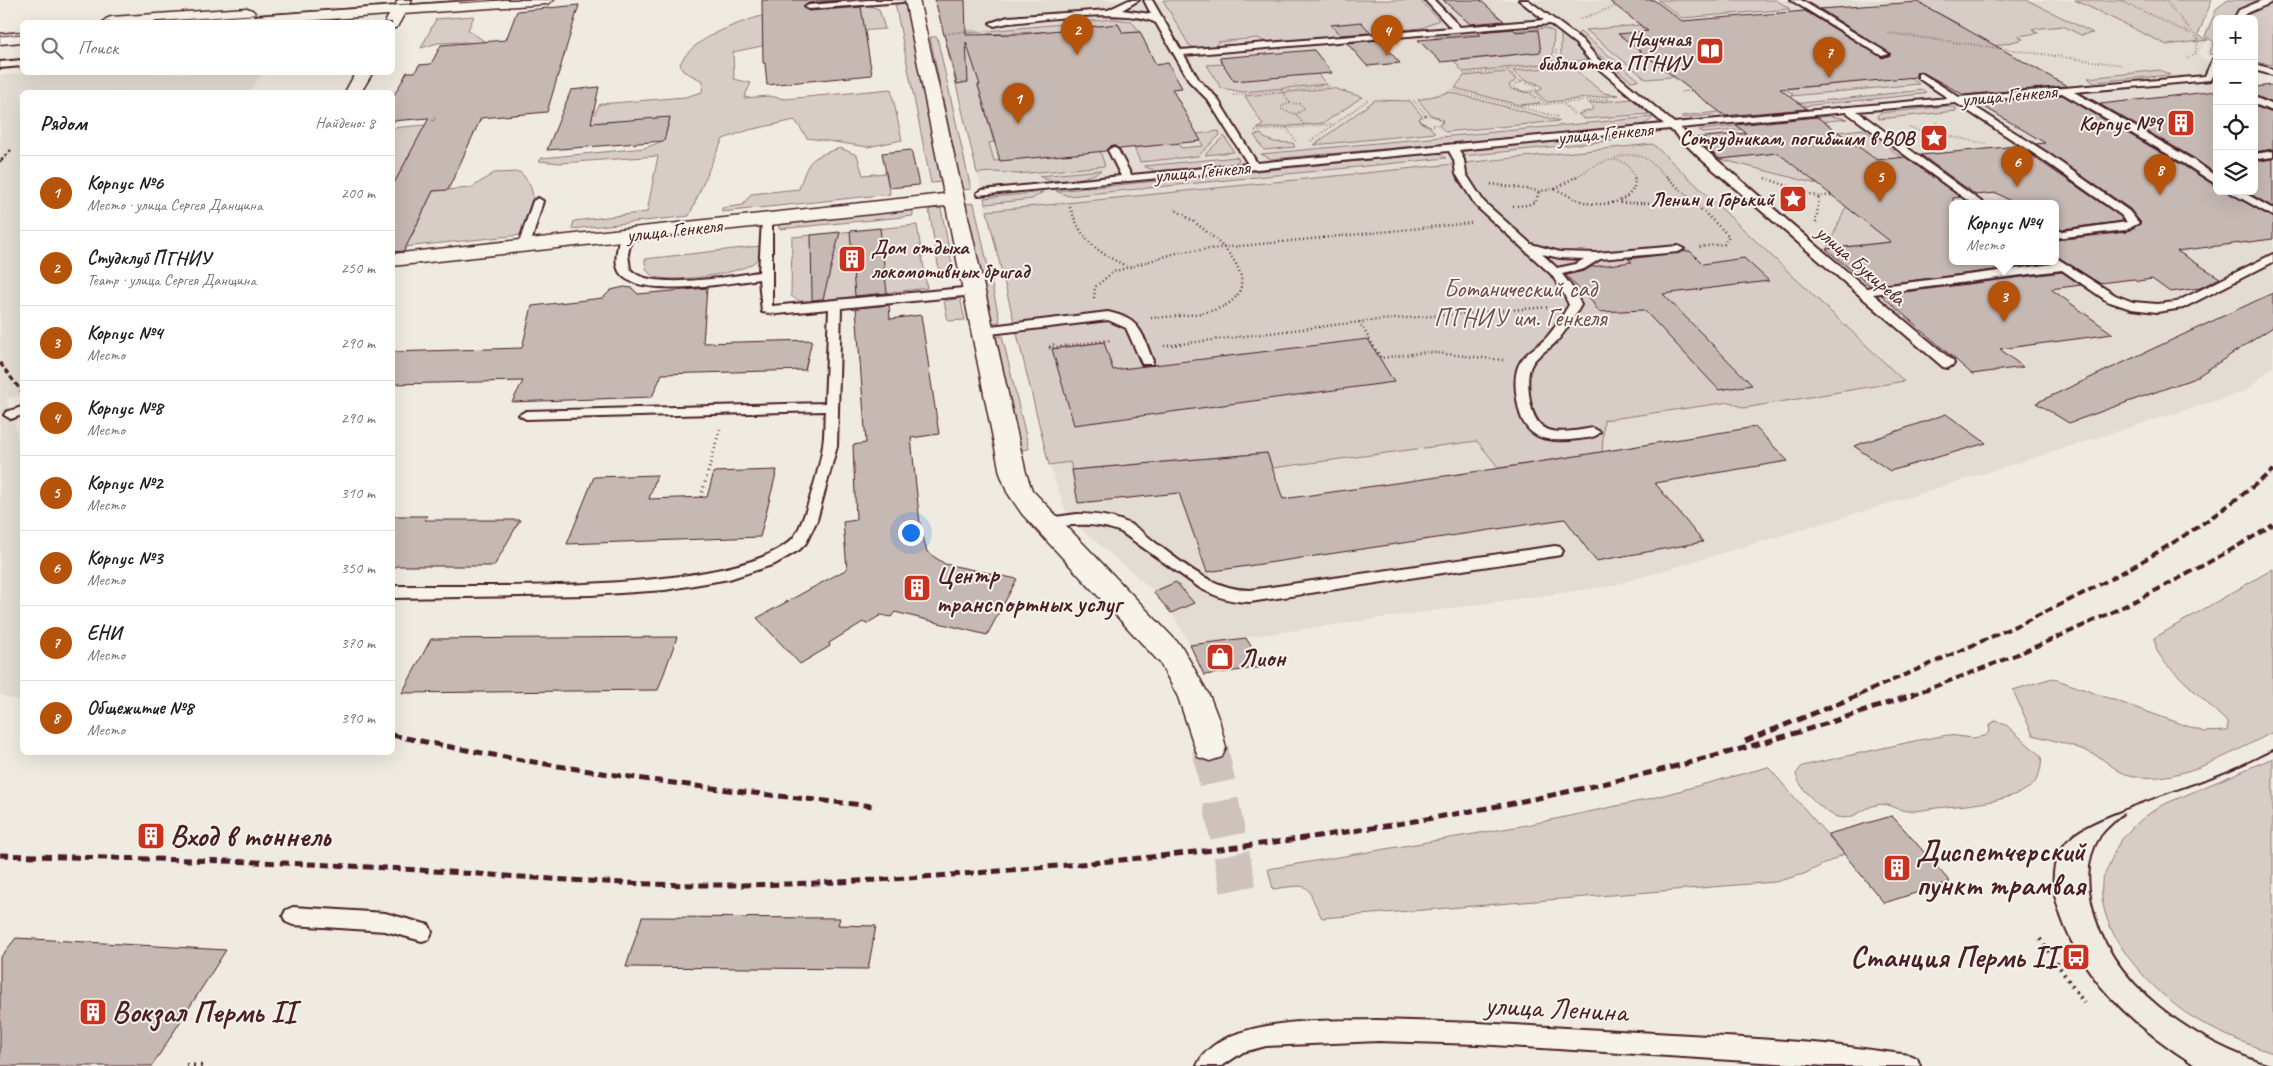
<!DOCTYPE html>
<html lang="ru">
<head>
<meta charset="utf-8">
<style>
	body { margin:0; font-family:Caveat,sans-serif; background:#f2f2f2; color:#202124 }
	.controls { position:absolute; right:15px; top:15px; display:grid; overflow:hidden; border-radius:8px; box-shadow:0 5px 20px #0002 }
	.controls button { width:45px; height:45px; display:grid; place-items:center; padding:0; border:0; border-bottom:1px solid #e0e0e0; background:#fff; color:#202124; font:25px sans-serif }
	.you { position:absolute; left:910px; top:532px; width:18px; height:18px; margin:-12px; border:4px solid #fff; border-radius:50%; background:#1a73e8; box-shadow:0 0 0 8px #1a73e833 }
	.badge { display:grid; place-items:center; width:32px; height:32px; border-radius:50%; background:#b45309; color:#fff; font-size:16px; font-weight:700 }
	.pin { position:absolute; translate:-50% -41px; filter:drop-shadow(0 1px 2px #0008) }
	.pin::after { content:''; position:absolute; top:26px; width:18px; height:15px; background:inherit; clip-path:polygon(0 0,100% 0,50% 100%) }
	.popup { position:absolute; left:1949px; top:200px; width:110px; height:65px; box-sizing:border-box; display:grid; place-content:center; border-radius:8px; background:#fff; filter:drop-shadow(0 1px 4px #0005); font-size:16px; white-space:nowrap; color:#757577 }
	.popup b { font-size:19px; color:#202124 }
	.popup::after { content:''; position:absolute; left:50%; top:100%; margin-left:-10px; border:10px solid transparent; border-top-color:#fff }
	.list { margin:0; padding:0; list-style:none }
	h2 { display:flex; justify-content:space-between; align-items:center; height:65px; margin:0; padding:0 20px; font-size:21px }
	h2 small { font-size:16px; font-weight:400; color:#757577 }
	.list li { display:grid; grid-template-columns:32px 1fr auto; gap:15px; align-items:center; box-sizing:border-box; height:75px; padding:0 20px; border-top:1px solid #e0e0e0 }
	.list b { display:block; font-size:19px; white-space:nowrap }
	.list p { margin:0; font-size:16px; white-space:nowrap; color:#757577 }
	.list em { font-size:16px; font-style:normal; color:#757577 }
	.icon { flex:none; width:28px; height:28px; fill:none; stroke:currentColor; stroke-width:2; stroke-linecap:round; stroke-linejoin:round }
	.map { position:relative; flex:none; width:2273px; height:1066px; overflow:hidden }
	.search { position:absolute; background:#fff; box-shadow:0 5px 20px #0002; left:20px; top:20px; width:375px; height:55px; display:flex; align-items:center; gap:12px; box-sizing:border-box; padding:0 18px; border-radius:8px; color:#757577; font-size:19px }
	.panel { position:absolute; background:#fff; box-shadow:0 5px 20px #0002; left:20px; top:90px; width:375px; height:665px; border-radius:8px }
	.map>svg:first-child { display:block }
	.built { fill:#e3dcd2; fill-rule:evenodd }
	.green { fill:#d8cdc6; stroke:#917678 }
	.building { fill:#c6b8b3; stroke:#4a1f2b }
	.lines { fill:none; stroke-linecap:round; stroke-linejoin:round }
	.street-tunnel { stroke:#cfc2bc; stroke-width:36; stroke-dasharray:36 18; stroke-linecap:butt }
	.lane-casing { stroke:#4a1f2b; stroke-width:4 }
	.street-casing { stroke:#4a1f2b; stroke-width:3 }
	.secondary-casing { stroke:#4a1f2b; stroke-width:3 }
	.path-far3 { stroke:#4a1f2b; stroke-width:2; stroke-dasharray:0.5 2.5; stroke-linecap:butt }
	.path-far2 { stroke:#4a1f2b; stroke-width:2.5; stroke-dasharray:1 3; stroke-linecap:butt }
	.path-far1 { stroke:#4a1f2b; stroke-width:3; stroke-dasharray:1 4; stroke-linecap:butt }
	.path { stroke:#4a1f2b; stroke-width:4; stroke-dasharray:2 5; stroke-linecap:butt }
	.lane { fill:#f7f3e8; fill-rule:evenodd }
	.street { fill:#f7f3e8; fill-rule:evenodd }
	.secondary { fill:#f7f3e8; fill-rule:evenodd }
	.tram-far1 { stroke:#4a1f2b; stroke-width:1 }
	.tram { stroke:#4a1f2b; stroke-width:2 }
	.rail-far3 { stroke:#4a1f2b; stroke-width:2.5; stroke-dasharray:4.5 2.5; stroke-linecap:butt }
	.rail-far2 { stroke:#4a1f2b; stroke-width:3; stroke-dasharray:5.5 3; stroke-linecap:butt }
	.rail-far1 { stroke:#4a1f2b; stroke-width:4; stroke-dasharray:8 4; stroke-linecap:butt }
	.rail { stroke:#4a1f2b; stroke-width:5; stroke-dasharray:9 5; stroke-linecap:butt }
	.labels { text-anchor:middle; stroke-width:4; stroke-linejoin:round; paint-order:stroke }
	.far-poi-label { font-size:21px; font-weight:bold; fill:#4a1f2b; stroke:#f7f3e8; text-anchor:end }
	.far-street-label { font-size:21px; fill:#4a1f2b; stroke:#f7f3e8 }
	.park-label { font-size:25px; fill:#6e4a52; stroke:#f7f3e8 }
	.poi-label { font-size:25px; font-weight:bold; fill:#4a1f2b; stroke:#f7f3e8; text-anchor:start }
	.near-poi-label { font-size:30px; font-weight:bold; fill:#4a1f2b; stroke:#f7f3e8; text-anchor:start }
	.near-street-label { font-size:30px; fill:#4a1f2b; stroke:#f7f3e8 }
</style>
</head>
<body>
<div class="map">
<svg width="2273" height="1066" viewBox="0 0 2273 1066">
	<rect width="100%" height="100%" fill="#f0ebe0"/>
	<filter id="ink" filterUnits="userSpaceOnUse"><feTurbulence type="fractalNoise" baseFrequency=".02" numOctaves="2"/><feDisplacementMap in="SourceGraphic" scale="10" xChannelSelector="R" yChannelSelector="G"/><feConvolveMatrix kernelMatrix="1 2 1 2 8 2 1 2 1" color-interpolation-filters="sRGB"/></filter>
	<g filter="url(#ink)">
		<path class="built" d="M 944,0 L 2212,0 L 2198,35 L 2208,40 L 2199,53 L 2201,58 L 2217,66 L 2217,191 L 2254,191 L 2254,85 L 2273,94 L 2273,367 L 2246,391 L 1878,507 L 1611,586 L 1190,645 L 1173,615 L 1149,587 L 1069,519 L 1049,465 L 977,173 L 943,28 ZM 1953,203 L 2055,203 L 2055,261 L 1953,261 ZM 1267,453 L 1277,484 L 1078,502 L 1073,470 Z
			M 42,72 L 263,73 L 249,92 L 22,92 L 22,395 L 6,399 L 15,424 L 22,460 L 22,702 L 0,695 L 0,75 Z"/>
		<path class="green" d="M 1163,0 L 1420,0 L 1439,20 L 1422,28 L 1268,43 L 1258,38 L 1218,42 L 1213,48 L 1195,48 L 1189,45 Z
			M 1658,0 L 1776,0 L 1790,9 L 1682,18 Z
			M 1913,0 L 2027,0 L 2093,33 L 2081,35 L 2063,26 L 2032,29 L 2038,33 L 2018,36 L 2023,39 L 1984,49 L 1889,36 L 1959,24 Z
			M 2075,0 L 2212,0 L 2198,35 L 2208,40 L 2167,45 Z
			M 2228,0 L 2273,0 L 2273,65 L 2254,62 L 2254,19 L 2217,19 L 2217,55 L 2209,54 L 2214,42 L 2205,36 L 2217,8 Z
			M 906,2 L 943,182 L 931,183 L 895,3 Z
			M 870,6 L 879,9 L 885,29 L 819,34 L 733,52 L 734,79 L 751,83 L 744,98 L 769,96 L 785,99 L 891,89 L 902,140 L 868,147 L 807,138 L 795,120 L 749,130 L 723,139 C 710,164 701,190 689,216 L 572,229 L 574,221 L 647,212 L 658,156 L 561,163 L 539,161 L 542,158 L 644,148 L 664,141 L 670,118 L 576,124 L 579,118 L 595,113 L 600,104 L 685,97 L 702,92 L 703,81 L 683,71 L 680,64 C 695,31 770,11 804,8 L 813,22 L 832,10 Z
			M 474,16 L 468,30 L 506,56 L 466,42 L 438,43 L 421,48 L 436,19 Z
			M 1114,19 L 1131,21 L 1140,32 L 1123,33 L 1118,24 L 1057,31 L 988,34 L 1121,53 L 978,85 L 994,142 L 989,143 L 994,161 L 1100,151 L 1105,166 L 1017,174 L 995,172 L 977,173 L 945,38 L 958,37 L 957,34 Z
			M 1639,25 L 1671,49 L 1695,75 L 1646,79 L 1586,30 Z
			M 1546,28 L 1554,32 L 1552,63 L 1463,72 L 1454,61 L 1514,55 L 1491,34 L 1431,41 L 1431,39 L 1437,37 Z
			M 1580,32 L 1639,80 L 1631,81 L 1595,52 L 1578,34 Z
			M 1561,34 L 1573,43 L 1587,60 L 1561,62 Z
			M 930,37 L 937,37 L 971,189 L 962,190 Z
			M 1223,64 L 1317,74 L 1327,84 L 1243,92 L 1221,88 L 1207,65 Z
			M 1571,66 L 1603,93 L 1619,95 L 1547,102 L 1536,92 L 1542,89 L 1542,87 L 1536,83 L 1524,80 L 1513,71 Z
			M 2160,70 L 2170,75 L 2093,82 L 2088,78 Z
			M 1507,72 L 1516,80 L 1509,85 L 1511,89 L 1530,93 L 1540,103 L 1519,105 L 1455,88 L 1464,76 Z
			M 1909,77 L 1919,84 L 1791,96 L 1793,94 L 1785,89 Z
			M 1333,88 L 1362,97 L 1324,123 L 1257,129 L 1263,125 L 1245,96 Z
			M 1923,90 L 1926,92 L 1923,94 L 1682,118 L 1681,116 Z
			M 1449,92 L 1560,121 L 1445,132 L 1439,125 L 1443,120 L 1431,115 L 1418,100 Z
			M 1633,99 L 1650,114 L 1584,119 L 1578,114 L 1592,110 L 1594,108 L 1589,103 Z
			M 1375,100 L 1410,101 L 1422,116 L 1419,119 L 1420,122 L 1429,126 L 1435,133 L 1314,145 Z
			M 1947,106 L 1956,108 L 1956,111 L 1879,119 L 1877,116 L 1880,113 Z
			M 1829,116 L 1848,119 L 1704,133 L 1699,130 Z
			M 1653,117 C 1648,125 1638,125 1629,127 L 1271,159 L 1261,154 Z
			M 425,125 L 423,129 L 393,187 L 392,128 Z
			M 1863,129 L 1945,189 L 1871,176 L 1855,144 L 1838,132 Z
			M 1219,131 L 1220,135 L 1198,156 L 1140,162 L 1134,148 L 1178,142 L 1181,148 L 1203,146 L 1197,134 Z
			M 1261,134 L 1264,138 L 1274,142 L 1293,143 L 1295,147 L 1264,150 L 1254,135 Z
			M 1631,134 L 1646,134 L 1646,137 L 1464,156 L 1462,154 L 1463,151 Z
			M 1224,136 L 1234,152 L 1205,155 Z
			M 1653,144 L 1904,381 L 1744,408 L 1730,402 L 1604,420 L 1602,452 L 1499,468 L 1477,441 L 1272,468 L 1267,453 L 1072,470 L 1070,462 L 1049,465 L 987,211 Z
			M 840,148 L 857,155 L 863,175 L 886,173 L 890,194 L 722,212 L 722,208 L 743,205 L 751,194 L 799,189 C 809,158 810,158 840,148 Z
			M 1784,152 L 1823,183 L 1817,184 L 1720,159 Z
			M 1439,153 L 1446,158 L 1068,196 L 1056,191 Z
			M 1237,157 L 1239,160 L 1234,164 L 1155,171 L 1144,166 Z
			M 1101,170 C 1091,179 1050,185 1039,176 Z
			M 520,172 C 542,194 531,210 521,235 L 393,248 L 393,239 L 411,238 L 433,191 L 471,188 L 494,173 Z
			M 1043,192 L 1032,199 L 986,204 L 984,198 Z
			M 974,203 L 1000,322 L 990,323 L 965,204 Z
			M 1852,206 L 1897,241 L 1827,249 L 1846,207 Z
			M 941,208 L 954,275 L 940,277 L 929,209 Z
			M 913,210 L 913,216 L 779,229 L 779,224 Z
			M 917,225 L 927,288 L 815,301 L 799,301 L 791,296 L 792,237 Z
			M 761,246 C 760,254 760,259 753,263 C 739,274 669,284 653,276 C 646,272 645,266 645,259 Z
			M 960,298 L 965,320 L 948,321 L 944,301 Z
			M 1002,336 L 1029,449 L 1018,450 L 993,337 Z
			M 2273,569 L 2273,732 C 2234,752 2166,792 2121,772 C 2113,768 2106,761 2099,757 C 2079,746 2055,741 2033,735 L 2013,690 L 2052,678 L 2204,732 L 2227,731 L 2228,723 L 2165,663 L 2157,651 L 2154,638 Z
			M 1995,721 L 2006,725 L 2041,756 C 2043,766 2038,782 2030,787 C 2006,803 1964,805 1936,808 C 1927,809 1916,812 1906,811 C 1895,809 1888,802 1876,805 C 1862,808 1854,821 1837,817 C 1824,813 1798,787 1796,774 L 1802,766 L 1919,740 L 1948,735 L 1973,738 L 1985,736 L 1990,731 L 1989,725 Z
			M 2273,758 L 2273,1053 C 2243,1043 2213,1031 2186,1013 C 2149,987 2097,933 2102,883 C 2102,877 2107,871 2109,866 C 2112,859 2114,851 2118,845 C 2129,828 2144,817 2160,806 Z
			M 1768,767 L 1844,854 L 1804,874 L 1775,882 L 1322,918 C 1303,884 1317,883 1273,889 L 1268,869 L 1527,825 L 1645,800 Z"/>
		<path class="building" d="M 762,0 L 846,0 L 808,3 L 803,8 L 809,11 L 861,7 L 872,75 L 767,85 L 765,63 L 763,63 Z
			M 935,0 L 965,0 L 966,35 L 1022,34 L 1118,24 L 1123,33 L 1140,32 L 1156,65 L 1168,63 L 1182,88 L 1172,89 L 1201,141 L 1120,149 L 1112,145 L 1106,151 L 1000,161 L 978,85 L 980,85 L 966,42 L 968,82 L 957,84 Z
			M 1443,0 L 1480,0 L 1504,21 L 1470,24 Z
			M 1608,0 L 1654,0 L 1682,21 L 1805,11 L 1883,58 L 1891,54 L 1820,9 L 1918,2 L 2067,86 L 1964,95 L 1920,71 L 1916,73 L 1916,77 L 1780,89 L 1807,109 L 1725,116 L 1618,34 L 1648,31 Z
			M 579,5 L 547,112 L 481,118 L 448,190 L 433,191 L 404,251 L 392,252 L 392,187 L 429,118 L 392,121 L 392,99 L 407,72 L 415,72 L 419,65 L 431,64 L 441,45 L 506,40 L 517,11 Z
			M 1361,22 L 1371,33 L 1340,35 L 1331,25 Z
			M 1513,29 L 1516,32 L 1538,30 L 1541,52 L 1441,62 L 1418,40 L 1481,35 L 1478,32 Z
			M 1379,40 L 1400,63 L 1367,66 L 1347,43 Z
			M 1314,50 L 1332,73 L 1234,81 L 1219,58 Z
			M 2273,85 L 2273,103 L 2254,95 L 2254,87 Z
			M 599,87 L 591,123 L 670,117 L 664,141 L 547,150 L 571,90 Z
			M 2217,91 L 2217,175 L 2194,158 L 2080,93 L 2100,104 Z
			M 2062,95 L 2184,166 L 2217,187 L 2217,191 L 2226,191 L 2273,218 L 2273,239 L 2177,251 L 2220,278 L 2200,288 L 2170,292 L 2152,279 L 2138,281 L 2134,279 L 2099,283 L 2055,255 L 2055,240 L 2126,232 L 2141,223 L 2130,209 L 2036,144 L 2045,143 L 1978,103 Z
			M 2254,106 L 2273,113 L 2273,149 L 2254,152 Z
			M 1817,117 L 1877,160 L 1905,157 L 1960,197 L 1953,198 L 1953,261 L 2048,261 L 2049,263 L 1870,286 L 1826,249 L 1891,242 L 1778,153 L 1720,159 L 1694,138 L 1746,133 L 1736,125 Z
			M 2018,146 L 2120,216 L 2123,221 L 2055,230 L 2055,203 L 2013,203 L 1997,193 L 1976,195 L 1921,155 Z
			M 911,150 L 919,185 L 889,188 L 882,153 Z
			M 2254,158 L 2259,161 L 2273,159 L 2273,207 L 2245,191 L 2254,191 Z
			M 880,228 L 887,293 L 855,296 L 850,231 Z
			M 840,232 L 823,299 L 812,300 L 811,235 Z
			M 1690,251 L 1703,264 L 1744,258 L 1769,281 L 1663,294 L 1752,385 L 1719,390 L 1644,310 L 1599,312 L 1587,294 L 1584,295 L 1566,275 L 1584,271 L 1591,267 L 1632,262 L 1628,259 Z
			M 2062,272 L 2081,285 L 2051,289 L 2113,334 L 2000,349 L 2023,367 L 1972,374 L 1881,295 Z
			M 624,287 L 632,288 L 638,294 L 707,288 L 703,343 L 812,340 L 805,370 L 662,374 L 652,397 L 512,402 L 523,381 L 392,384 L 392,352 L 522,348 L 532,306 L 603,298 L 611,290 Z
			M 2273,293 L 2273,327 L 2195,378 L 2069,423 L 2036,403 Z
			M 889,305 L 890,319 L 921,315 L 939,434 L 911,438 L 920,524 L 927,552 L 945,564 L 1017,579 L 987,635 L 895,612 L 891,617 L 881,615 L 866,624 L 863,622 L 829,643 L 830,646 L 800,664 L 757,618 L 847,569 L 843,522 L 856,520 L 853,445 L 866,443 L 856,308 Z
			M 1368,339 L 1394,382 L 1074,425 L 1052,349 L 1104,342 L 1113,370 Z
			M 1946,414 L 1986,443 L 1890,471 L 1854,446 Z
			M 1755,427 L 1788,461 L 1655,483 L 1703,542 L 1596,561 L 1565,519 L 1207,572 L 1179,493 L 1078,503 L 1072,470 L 1267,453 L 1283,499 L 1508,467 Z
			M 777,470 L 760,537 L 567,544 L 594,477 L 657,475 L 649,499 L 707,497 L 714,472 Z
			M 392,516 L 427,516 L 425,520 L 520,520 L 494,566 L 396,566 L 392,572 Z
			M 1176,582 L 1194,603 L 1171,613 L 1153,592 Z
			M 677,637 L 658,690 L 402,693 L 431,639 Z
			M 1246,638 L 1264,667 L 1204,675 L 1190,645 Z
			M 1892,816 L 1904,829 L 1950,882 L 1884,903 L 1828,834 Z
			M 642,917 L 840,918 L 838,925 L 876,926 L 868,969 L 626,967 Z
			M 16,938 L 226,950 L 152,1066 L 0,1066 L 0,958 Z"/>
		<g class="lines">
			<path class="street-tunnel" d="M 1210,748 L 1239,892"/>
			<defs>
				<path id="lane" d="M 869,0 L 906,0 L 902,2 L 809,9 L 805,7 L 809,5 Z
					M 1129,0 L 1139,0 L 1122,10 L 1151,14 L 1144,0 L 1152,0 L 1181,50 L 1451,28 L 1425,0 L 1434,0 L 1460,27 L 1544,20 L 1519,0 L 1528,0 L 1582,40 L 1598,59 L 1674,123 L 1948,98 L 1918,78 L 1918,74 L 1921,73 L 1959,97 L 2205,76 L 2213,59 L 2217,56 L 2217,69 L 2211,80 L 2074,92 L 2193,160 L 2217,177 L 2217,185 L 2185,164 L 2062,93 L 1967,102 L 2047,153 L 2129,211 L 2139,223 L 2126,230 L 2055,238 L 2055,232 L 2127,222 L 2121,215 L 2039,157 L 1956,103 L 1857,111 L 1983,203 L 1971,203 L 1846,112 L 1680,128 L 1866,288 L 2053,264 L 2050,261 L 2055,261 L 2055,257 L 2115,295 L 2133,302 L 2157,304 L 2176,302 L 2273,254 L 2273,262 L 2183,308 L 2157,312 L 2131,309 L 2107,301 L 2062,270 L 1873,294 L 1953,361 L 1954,364 L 1948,368 L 1943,367 L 1701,159 L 1670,129 L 1459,150 L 1464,160 L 1466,174 L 1484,202 L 1531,244 L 1560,252 L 1597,253 L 1678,246 L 1684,249 L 1678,252 L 1600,259 L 1584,269 L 1562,274 L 1574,290 L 1581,305 C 1573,318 1566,332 1555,343 C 1548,350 1537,355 1532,364 C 1527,372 1528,385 1529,394 C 1534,439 1557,434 1593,428 L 1600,432 C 1596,438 1586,438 1579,439 C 1548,443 1524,440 1518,405 C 1516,393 1514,382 1517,370 C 1521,354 1537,348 1547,337 C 1556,327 1562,316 1569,305 L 1562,290 L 1551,274 L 1476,206 L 1456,174 L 1454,160 L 1449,151 L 978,195 L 977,193 L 982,190 L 1121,176 L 1108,150 L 1113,147 L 1118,150 L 1131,175 L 1248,164 L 1208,100 L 1190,82 L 1156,23 C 1128,7 1043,20 1008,23 L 994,26 L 990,23 L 1008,17 L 1108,10 ZM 1550,24 L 1576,44 L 1592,63 L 1664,124 L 1257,163 L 1217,98 L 1199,80 L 1184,55 ZM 1542,254 L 1560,258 L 1584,259 L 1576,264 L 1557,268 Z
					M 1791,0 L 1801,0 L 1889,54 L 1882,56 Z
					M 2263,0 L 2273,2 L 2245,14 L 2242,19 L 2234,19 L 2239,10 Z
					M 22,60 L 22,66 L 0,68 L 0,62 Z
					M 2254,64 L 2273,69 L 2273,75 L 2254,70 Z
					M 2254,97 L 2273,105 L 2273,111 L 2254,104 Z
					M 2273,151 L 2273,157 L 2259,159 L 2254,156 L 2255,154 Z
					M 2228,191 L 2241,191 L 2273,209 L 2273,216 Z
					M 538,198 L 543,201 L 530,246 L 524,249 L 520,248 L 518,246 L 533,201 Z
					M 767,217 L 772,220 L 772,306 L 974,287 L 980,291 L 974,295 L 841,308 L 837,446 L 817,520 L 806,543 L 799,550 L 775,564 L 729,579 L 665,590 L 591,595 L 392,598 L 392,586 C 474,585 740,595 793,538 C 804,526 821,463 823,445 C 825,434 824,422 825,411 L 526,419 L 519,415 L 526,411 L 825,403 L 829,309 L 777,314 L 762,312 L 759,279 C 732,283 637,299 620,273 C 613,262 618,247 620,235 L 626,232 L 632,235 L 628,254 L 630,269 C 648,292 731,276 759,272 L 762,220 Z
					M 1108,312 C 1141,319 1142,333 1153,361 L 1152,364 L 1142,364 L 1126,328 L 1108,320 L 982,335 L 976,331 L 982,327 Z
					M 22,407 L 22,415 L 11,419 L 4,415 L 6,412 Z
					M 1077,514 C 1095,514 1113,516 1130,524 C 1138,528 1145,534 1152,540 C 1181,562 1212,590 1250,590 L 1555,546 L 1560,547 L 1563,551 L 1560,555 L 1555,556 L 1250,602 C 1231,602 1217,597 1200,588 L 1121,532 C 1096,522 1072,524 1046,528 L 1041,527 L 1039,523 L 1041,519 Z
					M 293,907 L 385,913 L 429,925 L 432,932 L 429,939 L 422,941 L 385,931 L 293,925 L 286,922 L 283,916 L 286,910 Z
					M 1378,1020 L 1478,1023 L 1743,1038 L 1826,1044 L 1909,1055 L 1917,1058 L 1920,1066 L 1827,1066 L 1478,1044 L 1378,1041 L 1266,1046 L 1243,1052 L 1222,1066 L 1197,1066 C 1218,1015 1331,1021 1378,1020 Z"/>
				<path id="street" d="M 398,0 L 412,0 L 397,27 L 392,29 L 392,22 L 385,22 Z
					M 905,0 L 919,0 L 1026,473 L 1032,490 L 1182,647 L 1210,697 L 1220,723 L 1226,748 L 1222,757 L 1210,761 L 1198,757 L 1178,697 L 1160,663 L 1022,514 L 1007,492 L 1000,473 L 946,206 L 392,266 L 392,254 L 944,194 Z
					M 356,72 L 373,72 L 361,92 L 345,92 Z"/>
				<path id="secondary" d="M 482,0 L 554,0 L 547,4 L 287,22 L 221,22 L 222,19 L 173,22 L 103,22 L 106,19 L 111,17 L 247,8 L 252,10 L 255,13 L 253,16 Z
					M 22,32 L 22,42 L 0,44 L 0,34 Z"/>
			</defs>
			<use href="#lane" class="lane-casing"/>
			<use href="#street" class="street-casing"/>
			<use href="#secondary" class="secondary-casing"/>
			<path class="path-far3" d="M 2119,0 L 2191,34
				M 2165,0 L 2198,39 L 2196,53 L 2187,59
				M 1580,19 L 1616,6
				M 1888,33 L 2122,65
				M 943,34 L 976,30
				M 1556,50 L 1556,64
				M 1508,70 L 1521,82
				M 1464,74 L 1570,63
				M 1521,82 L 1536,85 L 1537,90 L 1524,92 L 1515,89 L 1514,85 Z
				M 1282,90 L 1290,103
				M 1452,90 L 1558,117
				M 1532,92 L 1546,104 L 1609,99
				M 1681,92 L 1691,91
				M 1233,95 L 1330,86
				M 1414,101 L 1426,115
				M 1290,103 L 1300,104 L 1305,109 L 1296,114 L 1282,110 L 1282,106 Z
				M 1562,103 L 1576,116
				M 1521,106 L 1545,104
				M 1296,114 L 1305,126
				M 1426,115 L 1439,117 L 1443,123 L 1431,126 L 1420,122 L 1419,119 Z
				M 433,121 L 436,116
				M 1287,128 L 1297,143
				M 1909,128 L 1987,144
				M 1255,131 L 1335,124
				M 1921,138 L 1923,131 L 1939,122
				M 1311,141 L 1369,99
				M 1615,158 C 1641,149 1649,160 1667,178
				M 1575,178 C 1594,165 1623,145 1635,178"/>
			<path class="path-far2" d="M 1666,176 L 1729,236 L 1724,244 L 1699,247
				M 1765,178 L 1819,197 L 1831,195
				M 1491,184 L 1540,191 L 1555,189
				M 1555,189 C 1565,193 1574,199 1584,202 C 1602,208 1640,202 1634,176
				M 1555,189 L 1577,176
				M 1620,203 L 1695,203
				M 1513,206 L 1528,205 L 1536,201 L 1539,191
				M 1070,207 C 1082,241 1094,250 1126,266
				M 1816,223 L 1819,197
				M 1094,298 L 1095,287 L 1113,272 L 1180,252 L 1471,223
				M 1151,318 C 1173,316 1216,316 1233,300 C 1265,270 1197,222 1174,209
				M 1359,322 L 1381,358 L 1427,352 L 1503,360
				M 1054,344 L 1048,348 L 1111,340
				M 1164,346 L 1367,321 L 1549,307"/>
			<path class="path-far1" d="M 701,497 L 720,429"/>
			<path class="path" d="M 2040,939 L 2084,1003
				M 186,1065 L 204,1066"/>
			<use href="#lane" class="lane"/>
			<use href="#street" class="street"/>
			<use href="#secondary" class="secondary"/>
			<path class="tram-far1" d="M 459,3 L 502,0
				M 151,22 L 465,0
				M 0,36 L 22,34"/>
			<path class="tram" d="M 2123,814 C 2116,821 2107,828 2101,836 C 2088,856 2087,879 2092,902 C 2108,986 2197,1042 2273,1066
				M 2195,1066 C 2132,1026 2076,977 2056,903 C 2049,877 2052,851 2074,834 C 2087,824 2103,818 2118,812 C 2152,798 2187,787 2221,774 C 2239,767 2256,758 2273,750"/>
			<path class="rail-far3" d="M 0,162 L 11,150"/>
			<path class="rail-far2" d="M 0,363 L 22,392"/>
			<path class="rail-far1" d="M 1859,695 C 2004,631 2151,574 2273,470
				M 1911,695 C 2038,650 2158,595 2273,525"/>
			<path class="rail" d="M 392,735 C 551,769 712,790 874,806
				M 1745,741 L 1862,694
				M 0,855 C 123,859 246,860 369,867 C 479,873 589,884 700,885 C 823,886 946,876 1068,865 C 1356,839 1642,791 1914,694"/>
		</g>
	</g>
	<defs>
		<symbol id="library-square" viewBox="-11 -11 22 22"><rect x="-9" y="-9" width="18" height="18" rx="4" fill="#c8321e" stroke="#f7f3e8"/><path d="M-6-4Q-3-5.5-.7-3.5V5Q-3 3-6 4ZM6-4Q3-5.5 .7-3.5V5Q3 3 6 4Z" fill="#fff"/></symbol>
		<symbol id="building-square" viewBox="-11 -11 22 22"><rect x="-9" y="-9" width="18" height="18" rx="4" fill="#c8321e" stroke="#f7f3e8"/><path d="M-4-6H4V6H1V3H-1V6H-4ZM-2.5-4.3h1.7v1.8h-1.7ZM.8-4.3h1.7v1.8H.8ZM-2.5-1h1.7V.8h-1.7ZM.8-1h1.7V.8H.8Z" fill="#fff"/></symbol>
		<symbol id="sight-square" viewBox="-11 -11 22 22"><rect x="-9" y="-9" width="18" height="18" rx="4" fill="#c8321e" stroke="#f7f3e8"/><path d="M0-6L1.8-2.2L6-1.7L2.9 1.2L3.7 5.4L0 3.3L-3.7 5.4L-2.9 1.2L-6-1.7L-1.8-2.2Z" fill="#fff"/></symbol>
		<symbol id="shop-square" viewBox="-11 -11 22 22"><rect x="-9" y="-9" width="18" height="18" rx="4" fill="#c8321e" stroke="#f7f3e8"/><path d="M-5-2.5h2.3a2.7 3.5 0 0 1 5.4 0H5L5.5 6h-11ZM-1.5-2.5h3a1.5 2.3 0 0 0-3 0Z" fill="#fff"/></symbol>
		<symbol id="bus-square" viewBox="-11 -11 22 22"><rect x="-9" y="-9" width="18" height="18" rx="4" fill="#c8321e" stroke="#f7f3e8"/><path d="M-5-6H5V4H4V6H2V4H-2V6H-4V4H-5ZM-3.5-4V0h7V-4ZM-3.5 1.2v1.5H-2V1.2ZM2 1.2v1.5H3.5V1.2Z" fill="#fff"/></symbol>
	</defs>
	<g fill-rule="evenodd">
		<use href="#library-square" x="1694" y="35" width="32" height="32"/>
		<use href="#building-square" x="2165" y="107" width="32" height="32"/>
		<use href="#sight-square" x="1918" y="122" width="32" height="32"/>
		<use href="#sight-square" x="1777" y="183" width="32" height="32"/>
		<use href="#building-square" x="836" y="243" width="32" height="32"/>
		<use href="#building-square" x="901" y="572" width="32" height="32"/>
		<use href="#shop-square" x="1204" y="641" width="32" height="32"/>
		<use href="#building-square" x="135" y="820" width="32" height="32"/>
		<use href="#building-square" x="1881" y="852" width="32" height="32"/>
		<use href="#bus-square" x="2060" y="941" width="32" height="32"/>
		<use href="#building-square" x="77" y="996" width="32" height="32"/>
	</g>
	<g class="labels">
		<g class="far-poi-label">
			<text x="1691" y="46">Научная<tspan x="1691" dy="24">библиотека ПГНИУ</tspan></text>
			<text x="2162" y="130">Корпус №9</text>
			<text x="1915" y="145">Сотрудникам, погибшим в ВОВ</text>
			<text x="1774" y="206">Ленин и Горький</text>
			<text x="871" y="254" text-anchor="start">Дом отдыха<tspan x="871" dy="24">локомотивных бригад</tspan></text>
		</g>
		<g class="far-street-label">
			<text transform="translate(2009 95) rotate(-5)" y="7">улица Генкеля</text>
			<text transform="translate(1605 133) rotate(-5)" y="7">улица Генкеля</text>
			<text transform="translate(1202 171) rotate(-5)" y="7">улица Генкеля</text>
			<text transform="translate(674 230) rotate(-6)" y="7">улица Генкеля</text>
			<text transform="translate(1861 265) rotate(41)" y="7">улица Букирева</text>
		</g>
		<g class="park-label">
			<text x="1520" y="297">Ботанический сад<tspan x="1520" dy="29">ПГНИУ им. Генкеля</tspan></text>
		</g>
		<g class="poi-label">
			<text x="936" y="583">Центр<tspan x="936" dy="29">транспортных услуг</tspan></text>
			<text x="1239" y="666">Лион</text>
		</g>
		<g class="near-poi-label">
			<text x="170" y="846">Вход в тоннель</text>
			<text x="1916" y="861">Диспетчерский<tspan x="1916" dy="34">пункт трамвая</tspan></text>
			<text x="2057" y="967" text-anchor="end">Станция Пермь II</text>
			<text x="112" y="1022">Вокзал Пермь II</text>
		</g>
		<g class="near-street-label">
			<text transform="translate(1556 1008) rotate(3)" y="10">улица Ленина</text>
		</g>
	</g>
</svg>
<div class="controls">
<button>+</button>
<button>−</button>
<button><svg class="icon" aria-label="locate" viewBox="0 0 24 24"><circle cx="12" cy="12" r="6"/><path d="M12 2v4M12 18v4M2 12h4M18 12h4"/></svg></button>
<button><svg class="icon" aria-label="layers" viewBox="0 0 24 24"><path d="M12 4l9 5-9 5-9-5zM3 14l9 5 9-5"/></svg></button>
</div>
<div class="you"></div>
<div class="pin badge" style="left:1018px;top:124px">1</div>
<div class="pin badge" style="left:1077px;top:55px">2</div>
<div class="pin badge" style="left:2004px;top:322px">3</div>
<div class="popup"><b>Корпус №4</b>Место</div>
<div class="pin badge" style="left:1387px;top:56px">4</div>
<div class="pin badge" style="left:1880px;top:202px">5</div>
<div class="pin badge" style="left:2017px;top:187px">6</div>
<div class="pin badge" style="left:1829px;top:78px">7</div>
<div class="pin badge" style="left:2160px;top:195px">8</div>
<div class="search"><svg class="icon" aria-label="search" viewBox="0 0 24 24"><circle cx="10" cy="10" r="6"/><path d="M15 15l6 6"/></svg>Поиск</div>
<section class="panel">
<h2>Рядом<small>Найдено: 8</small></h2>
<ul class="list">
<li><span class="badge">1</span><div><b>Корпус №6</b><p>Место · улица Сергея Данщина</p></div><em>200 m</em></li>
<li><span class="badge">2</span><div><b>Студклуб ПГНИУ</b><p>Театр · улица Сергея Данщина</p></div><em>250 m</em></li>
<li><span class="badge">3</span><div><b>Корпус №4</b><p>Место</p></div><em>290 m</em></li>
<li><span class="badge">4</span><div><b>Корпус №8</b><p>Место</p></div><em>290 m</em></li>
<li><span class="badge">5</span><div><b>Корпус №2</b><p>Место</p></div><em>310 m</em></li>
<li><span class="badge">6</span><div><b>Корпус №3</b><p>Место</p></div><em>350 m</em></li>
<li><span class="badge">7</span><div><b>ЕНИ</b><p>Место</p></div><em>370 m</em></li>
<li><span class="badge">8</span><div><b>Общежитие №8</b><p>Место</p></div><em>390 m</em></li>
</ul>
</section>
</div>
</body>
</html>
